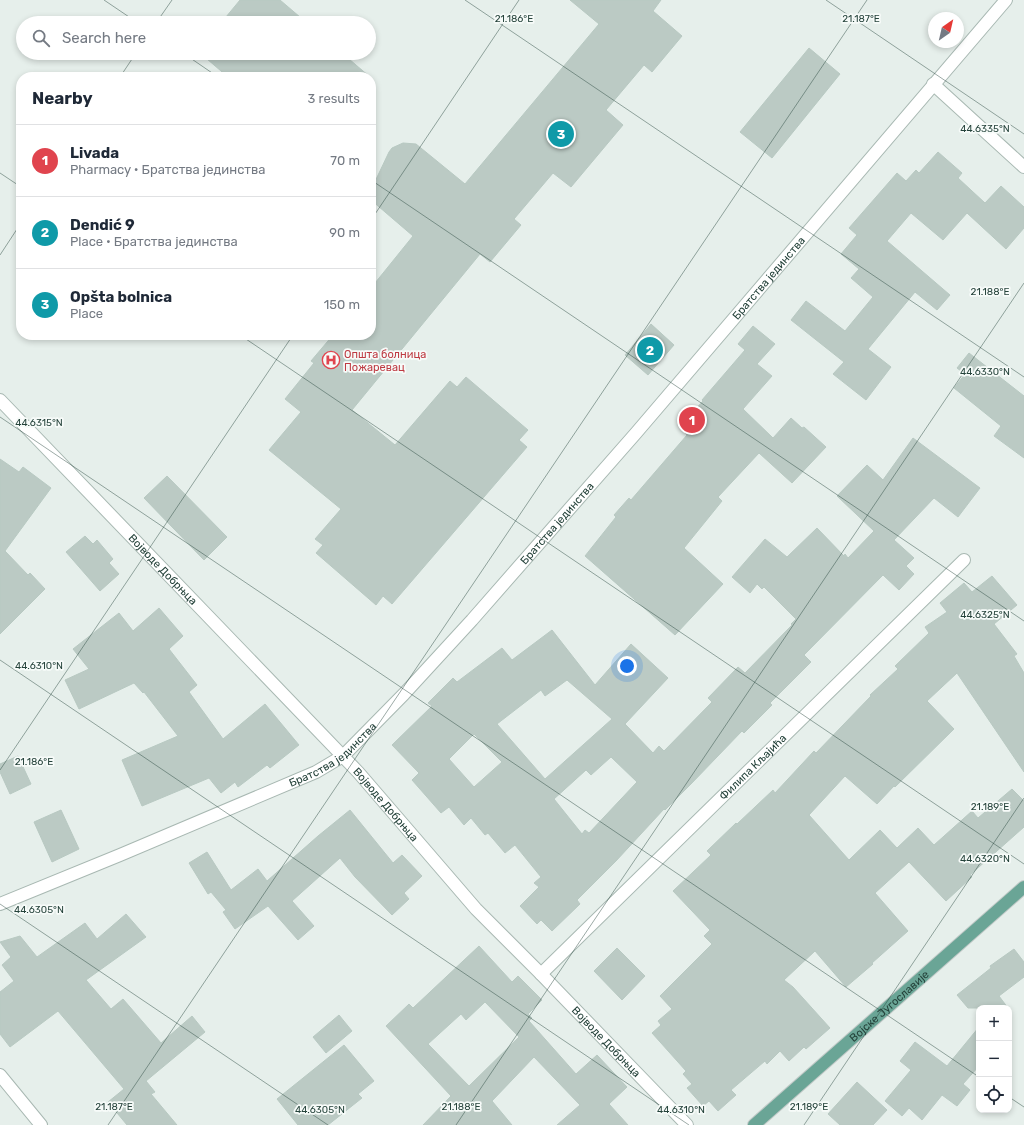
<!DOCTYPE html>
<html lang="en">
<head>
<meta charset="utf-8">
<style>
	body { margin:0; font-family:Rubik,sans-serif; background:#f2f2f3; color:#1f2937 }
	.controls { position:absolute; right:12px; bottom:12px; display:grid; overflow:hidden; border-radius:8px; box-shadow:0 2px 6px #0003 }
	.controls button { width:36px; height:36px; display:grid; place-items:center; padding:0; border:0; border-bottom:1px solid #e0e1e3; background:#fff; color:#1f2937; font:20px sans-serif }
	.compass { position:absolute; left:928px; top:12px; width:36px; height:36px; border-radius:50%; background:#fff; box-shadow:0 2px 6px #0003; rotate:34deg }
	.you { position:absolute; left:627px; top:666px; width:14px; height:14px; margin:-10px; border:3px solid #fff; border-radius:50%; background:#1a73e8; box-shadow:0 0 0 6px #1a73e833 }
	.badge { display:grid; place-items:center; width:26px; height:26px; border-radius:50%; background:#0b8043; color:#fff; font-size:13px; font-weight:700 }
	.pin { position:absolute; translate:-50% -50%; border:2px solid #fff; box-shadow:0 1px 4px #0006 }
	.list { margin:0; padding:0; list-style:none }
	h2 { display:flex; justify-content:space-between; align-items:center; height:52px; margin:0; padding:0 16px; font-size:17px }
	h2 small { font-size:13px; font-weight:400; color:#747a83 }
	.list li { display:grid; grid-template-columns:26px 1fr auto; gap:12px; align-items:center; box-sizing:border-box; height:72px; padding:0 16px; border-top:1px solid #e0e1e3 }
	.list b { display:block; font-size:15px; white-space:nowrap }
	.list p { margin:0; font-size:13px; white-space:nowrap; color:#747a83 }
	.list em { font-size:13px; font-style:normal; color:#747a83 }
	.icon { flex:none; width:22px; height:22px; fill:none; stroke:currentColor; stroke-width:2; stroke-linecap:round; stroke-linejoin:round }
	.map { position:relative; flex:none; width:1024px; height:1125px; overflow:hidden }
	.search { position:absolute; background:#fff; box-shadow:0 2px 6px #0003; left:16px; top:16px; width:360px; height:44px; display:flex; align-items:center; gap:10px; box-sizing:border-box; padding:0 14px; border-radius:22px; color:#747a83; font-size:15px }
	.panel { position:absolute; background:#fff; box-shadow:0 2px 6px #0003; left:16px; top:72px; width:360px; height:268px; border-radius:16px }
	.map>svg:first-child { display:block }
	.building { fill:#bbcac4; stroke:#b8c9c2; fill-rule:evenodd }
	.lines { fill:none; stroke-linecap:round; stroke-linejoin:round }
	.minor-casing { stroke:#a8b8b2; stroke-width:14 }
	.major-casing { stroke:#c2cac8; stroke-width:14 }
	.minor { stroke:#fff; stroke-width:12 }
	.major { stroke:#6aa596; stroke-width:12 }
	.ticks { fill:none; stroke:#24423a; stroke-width:1; stroke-opacity:0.45 }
	.labels { text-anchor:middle; stroke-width:3.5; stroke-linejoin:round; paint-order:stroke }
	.street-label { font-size:11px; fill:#24423a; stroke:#f7fbf9 }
	.health-label { font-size:11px; fill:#be3a42; stroke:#f7fbf9; text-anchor:start }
	.ticks-label { font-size:10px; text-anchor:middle; fill:#24423a; stroke:#f7fbf9; stroke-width:3.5; stroke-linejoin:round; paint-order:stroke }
</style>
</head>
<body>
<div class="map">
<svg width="1024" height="1125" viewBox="0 0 1024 1125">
	<rect width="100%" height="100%" fill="#e6efeb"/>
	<path class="building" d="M 240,0 L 280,0 L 307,23 L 221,23 Z
		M 570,0 L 661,0 L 653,11 L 682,36 L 652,72 L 644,65 L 606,110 L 623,125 L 571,187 L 553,173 L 514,219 L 521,225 L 490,262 L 480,254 L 352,410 L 395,445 L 450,381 L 457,387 L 466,377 L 528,430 L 519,440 L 527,447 L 392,604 L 383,596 L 376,605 L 316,553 L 323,545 L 315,539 L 341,509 L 269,450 L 301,412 L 285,399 L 314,363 L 311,361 L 333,335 L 371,335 L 371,288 L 413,236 L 371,200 L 371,190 L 389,152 L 392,148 L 403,143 L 416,144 L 465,184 L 599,24 Z
		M 809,48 L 840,74 L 772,158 L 740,132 Z
		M 200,53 L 342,53 L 370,77 L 228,77 Z
		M 938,152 L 962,173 L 958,178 L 985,203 L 1001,186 L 1024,207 L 1024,228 L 1006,249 L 967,213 L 943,240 L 911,213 L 887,241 L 950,295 L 937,310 L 915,292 L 868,349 L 891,367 L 866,400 L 833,374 L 844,362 L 791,320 L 806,301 L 845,331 L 873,297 L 851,278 L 859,269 L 841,254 L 857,235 L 849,228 L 897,173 L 906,181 L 916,170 L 919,173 Z
		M 651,324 L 674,345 L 648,375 L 625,355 Z
		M 753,326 L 775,344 L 757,364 L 772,376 L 743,409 L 773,438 L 791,418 L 802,428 L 804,427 L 826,447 L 792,483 L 759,453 L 718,497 L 722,501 L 684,548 L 723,584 L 675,635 L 585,556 L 616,517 L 614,515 L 629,498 L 631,500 L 687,435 L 679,427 L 703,401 L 702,400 L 745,350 L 738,344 Z
		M 969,353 L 1024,396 L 1024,458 L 994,436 L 1001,426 L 954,388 L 965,374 L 957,368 Z
		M 913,438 L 980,488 L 958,517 L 934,498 L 894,540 L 914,558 L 906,566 L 914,574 L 899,590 L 883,575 L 804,655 L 811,662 L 770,703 L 772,705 L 744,733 L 742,731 L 691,784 L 665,810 L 664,809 L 616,861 L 577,900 L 580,904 L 552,931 L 541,920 L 537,924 L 520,906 L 539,887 L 534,883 L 541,877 L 515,845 L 505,853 L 488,833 L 485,835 L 471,818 L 464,825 L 449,807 L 441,813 L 412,780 L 419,773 L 392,745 L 432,706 L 428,703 L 453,678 L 457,682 L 502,648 L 512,660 L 552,630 L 595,685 L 631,644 L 668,678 L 625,724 L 653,753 L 659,746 L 664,751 L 712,702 L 708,698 L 738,667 L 745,673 L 792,625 L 791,624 L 796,619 L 764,587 L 762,589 L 757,584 L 750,593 L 732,577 L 765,539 L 787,557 L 817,528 L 844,556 L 845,554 L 848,558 L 874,531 L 837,496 L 867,465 L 883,480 ZM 567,680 L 612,719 L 545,779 L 497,724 L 541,690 L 545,696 ZM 474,734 L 502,762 L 474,787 L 449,759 ZM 611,757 L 637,782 L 589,833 L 585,830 L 582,834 L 554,799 L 586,770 L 591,775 Z
		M 0,459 L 19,472 L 23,467 L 51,488 L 5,551 L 28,575 L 30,573 L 45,589 L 0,634 Z
		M 167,476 L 227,537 L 204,560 L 144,498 Z
		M 85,536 L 93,544 L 97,540 L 113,559 L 109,563 L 119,574 L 100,591 L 66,552 Z
		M 992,576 L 1017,605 L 994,624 L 1017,654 L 1014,656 L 1024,673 L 1024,772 L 957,673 L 927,701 L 954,729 L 895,787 L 894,786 L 877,804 L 845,776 L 809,815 L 849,860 L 880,830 L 897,848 L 918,828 L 934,845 L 972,811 L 978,818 L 1012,789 L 1024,801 L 1024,827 L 970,875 L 972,877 L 946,901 L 909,862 L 875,893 L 908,931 L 872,963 L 873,964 L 846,987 L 815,951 L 784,980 L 793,987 L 830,1028 L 806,1049 L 804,1047 L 789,1061 L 780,1051 L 767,1064 L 765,1061 L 731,1090 L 736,1095 L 718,1111 L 709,1101 L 703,1106 L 687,1088 L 692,1084 L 683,1074 L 686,1071 L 652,1033 L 661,1025 L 658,1021 L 672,1009 L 660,996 L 712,944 L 704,936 L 710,930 L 673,891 L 711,855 L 707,851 L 736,823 L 737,824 L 773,790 L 775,793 L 814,751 L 816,753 L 871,696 L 870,695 L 898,669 L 895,666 L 929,633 L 925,627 L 947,612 L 940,603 L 964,583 L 972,592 Z
		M 159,608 L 183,636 L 169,649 L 197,685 L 189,692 L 223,739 L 265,704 L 299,745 L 270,768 L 267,765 L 238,787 L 235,782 L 221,793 L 209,778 L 142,806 L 122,760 L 178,736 L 144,692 L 143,693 L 134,683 L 79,709 L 65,680 L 89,669 L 73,649 L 119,613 L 133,631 Z
		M 18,756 L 31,784 L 10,794 L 0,772 L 0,764 Z
		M 61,810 L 79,849 L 52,862 L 34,822 Z
		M 350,810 L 393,863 L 402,855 L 422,876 L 404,893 L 409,899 L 392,915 L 355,877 L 340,858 L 292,901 L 314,926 L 298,940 L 268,906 L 235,929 L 223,912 L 226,910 L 211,892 L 208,894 L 189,863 L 207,852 L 231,890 L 258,869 L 267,881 L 318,836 Z
		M 126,914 L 146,937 L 86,980 L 111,1009 L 123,999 L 161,1043 L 192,1016 L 205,1032 L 146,1081 L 155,1092 L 151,1094 L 177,1125 L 127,1125 L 108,1102 L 124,1089 L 58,1011 L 10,1047 L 0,1034 L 0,992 L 14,981 L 2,965 L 11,957 L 0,942 L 20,936 L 37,957 L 85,923 L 97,939 Z
		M 479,946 L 512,982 L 518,976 L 542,1000 L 528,1014 L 532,1018 L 529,1021 L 576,1074 L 597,1055 L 627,1087 L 609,1104 L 628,1125 L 557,1125 L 580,1105 L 534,1057 L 492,1101 L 512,1125 L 423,1125 L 451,1096 L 386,1026 L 409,1004 L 413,1008 ZM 485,1002 L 519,1037 L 469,1086 L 428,1044 L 461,1014 L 466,1020 Z
		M 617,948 L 645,976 L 622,1000 L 594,971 Z
		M 1014,949 L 1024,962 L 1024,977 L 999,996 L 1008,1008 L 968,1008 L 957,995 L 991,968 L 990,966 Z
		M 339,1015 L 352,1031 L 326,1053 L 313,1037 Z
		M 979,1027 L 979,1066 L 963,1084 L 970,1090 L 957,1106 L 942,1095 L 922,1120 L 909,1108 L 902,1116 L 885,1101 L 911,1070 L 900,1061 L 915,1042 L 947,1066 Z
		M 344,1045 L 374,1081 L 358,1094 L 362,1098 L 328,1125 L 298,1125 L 277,1099 Z
		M 857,1082 L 887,1110 L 873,1125 L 840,1125 L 828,1114 Z"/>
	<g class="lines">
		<defs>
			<g id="minor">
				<path d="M 933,84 L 1024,167"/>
				<path id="s1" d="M 0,400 L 358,772 L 476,909 L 541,974 L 687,1125"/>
				<path id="s2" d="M 0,904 L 120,855 L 316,772 L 343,756 L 404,694 L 472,620 L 636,433 L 1006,0"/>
				<path id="s3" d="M 541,974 L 964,560"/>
				<path d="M 0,1075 L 41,1125"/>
			</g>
			<g id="major">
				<path id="s4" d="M 754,1125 L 1024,887"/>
			</g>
		</defs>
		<use href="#minor" class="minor-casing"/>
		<use href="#major" class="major-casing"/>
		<use href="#minor" class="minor"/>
		<use href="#major" class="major"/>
	</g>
	<path class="ticks" d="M 104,0 L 138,23M 465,0 L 1024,377M 826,0 L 1024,134M 156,23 L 172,0M 183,53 L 218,77M 120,77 L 136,53M 0,173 L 21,187M 371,180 L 1024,621M 371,220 L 519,0M 0,255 L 21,223M 240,335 L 1024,864M 0,417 L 979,1077M 0,660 L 689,1125M 0,770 L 293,335M 0,904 L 328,1125M 1009,1097 L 1024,1107M 108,1125 L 867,0M 456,1125 L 1024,283M 804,1125 L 1024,798"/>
	<defs>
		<symbol id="hospital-ring" viewBox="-11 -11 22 22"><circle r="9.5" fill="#f7fbf9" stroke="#e0444e" stroke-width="1.5"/><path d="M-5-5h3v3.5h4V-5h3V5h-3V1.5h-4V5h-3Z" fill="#e0444e"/></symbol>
	</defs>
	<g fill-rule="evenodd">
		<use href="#hospital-ring" x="321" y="350" width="20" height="20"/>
	</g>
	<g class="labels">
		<g class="street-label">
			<text dy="4" stroke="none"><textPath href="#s2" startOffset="1014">Братства јединства</textPath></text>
			<text dy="4" stroke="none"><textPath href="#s2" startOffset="690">Братства јединства</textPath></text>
			<text dy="4" stroke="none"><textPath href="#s1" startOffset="235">Војводе Добрњца</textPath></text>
			<text dy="4" stroke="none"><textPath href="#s2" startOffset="366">Братства јединства</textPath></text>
			<text dy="4" stroke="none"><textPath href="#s3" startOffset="296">Филипа Кљајића</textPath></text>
			<text dy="4" stroke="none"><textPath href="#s1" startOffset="559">Војводе Добрњца</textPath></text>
			<text dy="4" stroke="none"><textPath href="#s4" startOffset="180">Војске Југославије</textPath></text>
			<text dy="4" stroke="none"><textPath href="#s1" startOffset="883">Војводе Добрњца</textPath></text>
		</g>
		<g class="health-label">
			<text x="344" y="358">Општа болница<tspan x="344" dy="13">Пожаревац</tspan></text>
		</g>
	</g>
	<g class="ticks-label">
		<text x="861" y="22">21.187°E</text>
		<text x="514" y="22">21.186°E</text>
		<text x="985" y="132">44.6335°N</text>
		<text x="990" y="295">21.188°E</text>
		<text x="985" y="375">44.6330°N</text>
		<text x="39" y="426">44.6315°N</text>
		<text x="985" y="618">44.6325°N</text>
		<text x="39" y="669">44.6310°N</text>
		<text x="34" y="765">21.186°E</text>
		<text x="990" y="810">21.189°E</text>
		<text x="985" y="862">44.6320°N</text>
		<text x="39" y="913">44.6305°N</text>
		<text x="114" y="1110">21.187°E</text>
		<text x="461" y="1110">21.188°E</text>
		<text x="809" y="1110">21.189°E</text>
		<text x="320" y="1113">44.6305°N</text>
		<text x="681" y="1113">44.6310°N</text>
	</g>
</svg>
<div class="controls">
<button>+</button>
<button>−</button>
<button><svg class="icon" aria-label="locate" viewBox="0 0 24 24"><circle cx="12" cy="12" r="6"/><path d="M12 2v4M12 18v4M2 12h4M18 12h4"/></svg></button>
</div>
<svg class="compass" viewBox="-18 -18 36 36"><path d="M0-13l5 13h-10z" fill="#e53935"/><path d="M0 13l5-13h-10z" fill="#747a83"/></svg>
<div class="you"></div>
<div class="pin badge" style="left:692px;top:420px;background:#e0444e">1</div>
<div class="pin badge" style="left:650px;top:350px;background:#0f9aa8">2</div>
<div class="pin badge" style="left:561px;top:134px;background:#0f9aa8">3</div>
<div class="search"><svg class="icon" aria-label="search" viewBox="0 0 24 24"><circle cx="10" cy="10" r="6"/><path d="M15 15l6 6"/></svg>Search here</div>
<section class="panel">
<h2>Nearby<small>3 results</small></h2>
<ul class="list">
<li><span class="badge" style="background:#e0444e">1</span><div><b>Livada</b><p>Pharmacy · Братства јединства</p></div><em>70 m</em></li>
<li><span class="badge" style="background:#0f9aa8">2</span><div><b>Dendić 9</b><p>Place · Братства јединства</p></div><em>90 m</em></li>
<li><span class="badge" style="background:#0f9aa8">3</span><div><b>Opšta bolnica</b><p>Place</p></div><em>150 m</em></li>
</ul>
</section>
</div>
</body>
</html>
